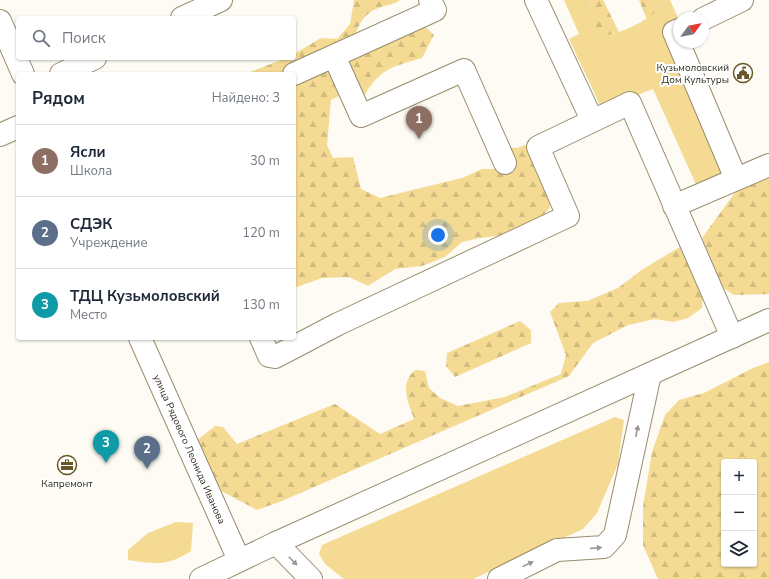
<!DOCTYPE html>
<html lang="ru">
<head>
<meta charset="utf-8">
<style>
	body { margin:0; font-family:"Nunito Sans",sans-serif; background:#f2f2f3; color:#1f2937 }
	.controls { position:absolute; right:12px; bottom:12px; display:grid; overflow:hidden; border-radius:4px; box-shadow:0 1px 3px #0004 }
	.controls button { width:36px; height:36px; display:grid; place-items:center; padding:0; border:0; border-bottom:1px solid #e0e1e3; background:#fff; color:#1f2937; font:20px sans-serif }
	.compass { position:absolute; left:673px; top:12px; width:36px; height:36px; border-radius:50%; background:#fff; box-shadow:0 1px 3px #0004; rotate:57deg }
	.you { position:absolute; left:438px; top:235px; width:14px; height:14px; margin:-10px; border:3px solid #fff; border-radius:50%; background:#1a73e8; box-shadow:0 0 0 6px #1a73e833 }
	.badge { display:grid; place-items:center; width:26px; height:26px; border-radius:50%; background:#675724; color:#fff; font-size:13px; font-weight:700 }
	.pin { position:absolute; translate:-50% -33px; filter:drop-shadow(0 1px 2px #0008) }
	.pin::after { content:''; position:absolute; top:21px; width:14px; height:12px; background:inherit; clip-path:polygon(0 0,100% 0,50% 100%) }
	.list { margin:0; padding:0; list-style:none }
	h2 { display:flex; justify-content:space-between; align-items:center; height:52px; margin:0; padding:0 16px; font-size:17px }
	h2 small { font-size:13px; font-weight:400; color:#747a83 }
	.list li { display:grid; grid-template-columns:26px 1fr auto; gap:12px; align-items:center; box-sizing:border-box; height:72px; padding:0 16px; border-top:1px solid #e0e1e3 }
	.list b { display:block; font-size:15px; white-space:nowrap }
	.list p { margin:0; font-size:13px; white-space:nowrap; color:#747a83 }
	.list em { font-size:13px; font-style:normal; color:#747a83 }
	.icon { flex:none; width:22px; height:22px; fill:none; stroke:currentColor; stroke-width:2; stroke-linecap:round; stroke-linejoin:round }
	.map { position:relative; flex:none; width:769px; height:579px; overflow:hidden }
	.search { position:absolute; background:#fff; box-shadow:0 1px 3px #0004; left:16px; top:16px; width:280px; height:44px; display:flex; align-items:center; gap:10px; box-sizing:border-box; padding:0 14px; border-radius:4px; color:#747a83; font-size:15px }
	.panel { position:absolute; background:#fff; box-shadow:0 1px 3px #0004; left:16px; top:72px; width:280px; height:268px; border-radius:4px }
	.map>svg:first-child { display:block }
	.grass { fill:#f4da92 }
	.forest { fill:url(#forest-firs); fill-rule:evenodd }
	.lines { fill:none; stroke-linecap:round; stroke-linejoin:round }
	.minor-casing { stroke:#978c6d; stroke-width:24 }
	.major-casing { stroke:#978c6d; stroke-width:24 }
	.minor { stroke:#fff; stroke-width:22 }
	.major { stroke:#fff; stroke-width:22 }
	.oneway { fill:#989690 }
	.labels { text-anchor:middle; stroke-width:4; stroke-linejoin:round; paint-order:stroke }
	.poi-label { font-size:10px; fill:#322e21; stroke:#fff; text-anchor:end }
	.street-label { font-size:10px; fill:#322e21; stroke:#fff }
</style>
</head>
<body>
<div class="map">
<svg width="769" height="579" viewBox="0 0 769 579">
	<defs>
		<pattern id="forest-firs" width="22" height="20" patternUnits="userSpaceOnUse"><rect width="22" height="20" fill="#f4da92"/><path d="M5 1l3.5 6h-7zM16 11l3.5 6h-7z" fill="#d2bb7e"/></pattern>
	</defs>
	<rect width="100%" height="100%" fill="#fdfbf4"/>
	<path class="grass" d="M 564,0 L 591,0 L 590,9 L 602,37 C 624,31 643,24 659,8 L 655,0 L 670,0 L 679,20 L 731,177 L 699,191 L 653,89 L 619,102 L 600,105 L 569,39 L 579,34 Z
		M 615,417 L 624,420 L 618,464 L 597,513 L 583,529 L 473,579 L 344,579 L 325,564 L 319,554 L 322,545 Z
		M 176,522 L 193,523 L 191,551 C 166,567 156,564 128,560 L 128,550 L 148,533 Z"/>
	<path class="forest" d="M 354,0 L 400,0 C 394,5 384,5 376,9 C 358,17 357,34 349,50 L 369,53 L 396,37 L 424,26 L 434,35 L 422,58 C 393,67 381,67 364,96 L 349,91 L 331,100 L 327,145 L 333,158 L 353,157 L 361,189 L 380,198 L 462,178 L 482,169 L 502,169 L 506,147 L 517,148 L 525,145 L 535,156 L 553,196 L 550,207 L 542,218 L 520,233 L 480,238 L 462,242 L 445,257 L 422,266 L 395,269 L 368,286 L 349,277 L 322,278 L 294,288 L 294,74 L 245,74 L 286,58 L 294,58 L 294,54 L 321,38 L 337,39 L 350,24 Z
		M 591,0 L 603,0 L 619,32 L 602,37 L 594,32 L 590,9 Z
		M 639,0 L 655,0 L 659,8 L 647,20 Z
		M 769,176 L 769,294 L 734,295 L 719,285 L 716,271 L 702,238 L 739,187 Z
		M 680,247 L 703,296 L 702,308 L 688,318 L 673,322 L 655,319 L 628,325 L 593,343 L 569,376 L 282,501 L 257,510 L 221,491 L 207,472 L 195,442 L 215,426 L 223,427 L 237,444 L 335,404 L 380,434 L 414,419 C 408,402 399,384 415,370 L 425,371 L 429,388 L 440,398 L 458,406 L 505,397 L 561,374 L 566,355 L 550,312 L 559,303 L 587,301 L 618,288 L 643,269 Z
		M 520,321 L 531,330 L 531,343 L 455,377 L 446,366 L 447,353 Z
		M 769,362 L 769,579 L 658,579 L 643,545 L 643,506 L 652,452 L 665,415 L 679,400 L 704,393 L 753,368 ZM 724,462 L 754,462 L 754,564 L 724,564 Z"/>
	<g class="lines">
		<defs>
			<path id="minor" d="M 536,0 L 592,120
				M 182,18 L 221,0
				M 703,19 L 742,0
				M 0,21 L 23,74
				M 679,30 L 674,32 L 736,179
				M 334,56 L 361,116 L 464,70 L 505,163
				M 61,74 L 95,58
				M 294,74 L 435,10 L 430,0
				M 0,135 L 18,127
				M 674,206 L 769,165
				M 140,338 L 239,560
				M 261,338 L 269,356 L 275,357 L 338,324 L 568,216 L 538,147 L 630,103 L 732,337
				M 276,543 L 311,579
				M 499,579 L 557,550 L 604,547 L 615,535 L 650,374"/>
			<path id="major" d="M 201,579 L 276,543 L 769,320"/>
		</defs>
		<use href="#minor" class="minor-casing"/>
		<use href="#major" class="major-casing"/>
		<use href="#minor" class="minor"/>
		<use href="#major" class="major"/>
	</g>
	<defs><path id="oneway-solid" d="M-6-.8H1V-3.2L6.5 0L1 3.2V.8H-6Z"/></defs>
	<g class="oneway">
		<use href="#oneway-solid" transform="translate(637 431) rotate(-78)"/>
		<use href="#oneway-solid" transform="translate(596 548) rotate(-4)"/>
		<use href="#oneway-solid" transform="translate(293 561) rotate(45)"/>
		<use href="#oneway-solid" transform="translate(528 564) rotate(-26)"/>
	</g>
	<defs>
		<symbol id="civic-ring" viewBox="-11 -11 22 22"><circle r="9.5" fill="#fff" stroke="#675724" stroke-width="1.5"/><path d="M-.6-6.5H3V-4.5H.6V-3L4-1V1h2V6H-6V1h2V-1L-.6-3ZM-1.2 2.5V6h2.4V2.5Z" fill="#675724"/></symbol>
		<symbol id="office-ring" viewBox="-11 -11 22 22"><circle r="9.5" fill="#fff" stroke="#675724" stroke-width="1.5"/><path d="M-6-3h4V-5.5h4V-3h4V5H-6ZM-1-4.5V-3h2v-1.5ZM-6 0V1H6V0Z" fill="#675724"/></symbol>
	</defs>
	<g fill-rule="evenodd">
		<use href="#civic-ring" x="732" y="62" width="22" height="22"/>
		<use href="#office-ring" x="56" y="454" width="22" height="22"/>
	</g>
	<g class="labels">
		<g class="poi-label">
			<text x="729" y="71">Кузьмоловский<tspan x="729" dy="12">Дом Культуры</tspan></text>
			<text x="67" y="487" text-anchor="middle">Капремонт</text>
		</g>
		<g class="street-label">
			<text transform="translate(190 449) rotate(66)" y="4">улица Рядового Леонида Иванова</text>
		</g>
	</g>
</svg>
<div class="controls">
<button>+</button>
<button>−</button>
<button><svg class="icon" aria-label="layers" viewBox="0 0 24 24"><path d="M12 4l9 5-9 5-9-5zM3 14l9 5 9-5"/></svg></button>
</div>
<svg class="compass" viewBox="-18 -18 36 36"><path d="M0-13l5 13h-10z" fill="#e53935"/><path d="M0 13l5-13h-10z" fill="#747a83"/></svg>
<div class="you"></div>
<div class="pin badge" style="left:419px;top:139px;background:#8d6e63">1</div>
<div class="pin badge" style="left:147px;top:469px;background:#5c6f8a">2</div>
<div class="pin badge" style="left:106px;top:463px;background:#0f9aa8">3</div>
<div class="search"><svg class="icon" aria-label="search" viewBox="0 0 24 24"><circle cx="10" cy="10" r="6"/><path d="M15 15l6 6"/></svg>Поиск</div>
<section class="panel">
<h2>Рядом<small>Найдено: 3</small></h2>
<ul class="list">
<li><span class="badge" style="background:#8d6e63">1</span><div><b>Ясли</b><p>Школа</p></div><em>30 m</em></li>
<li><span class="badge" style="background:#5c6f8a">2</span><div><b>СДЭК</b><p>Учреждение</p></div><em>120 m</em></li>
<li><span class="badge" style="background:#0f9aa8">3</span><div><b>ТДЦ Кузьмоловский</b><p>Место</p></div><em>130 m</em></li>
</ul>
</section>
</div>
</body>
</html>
